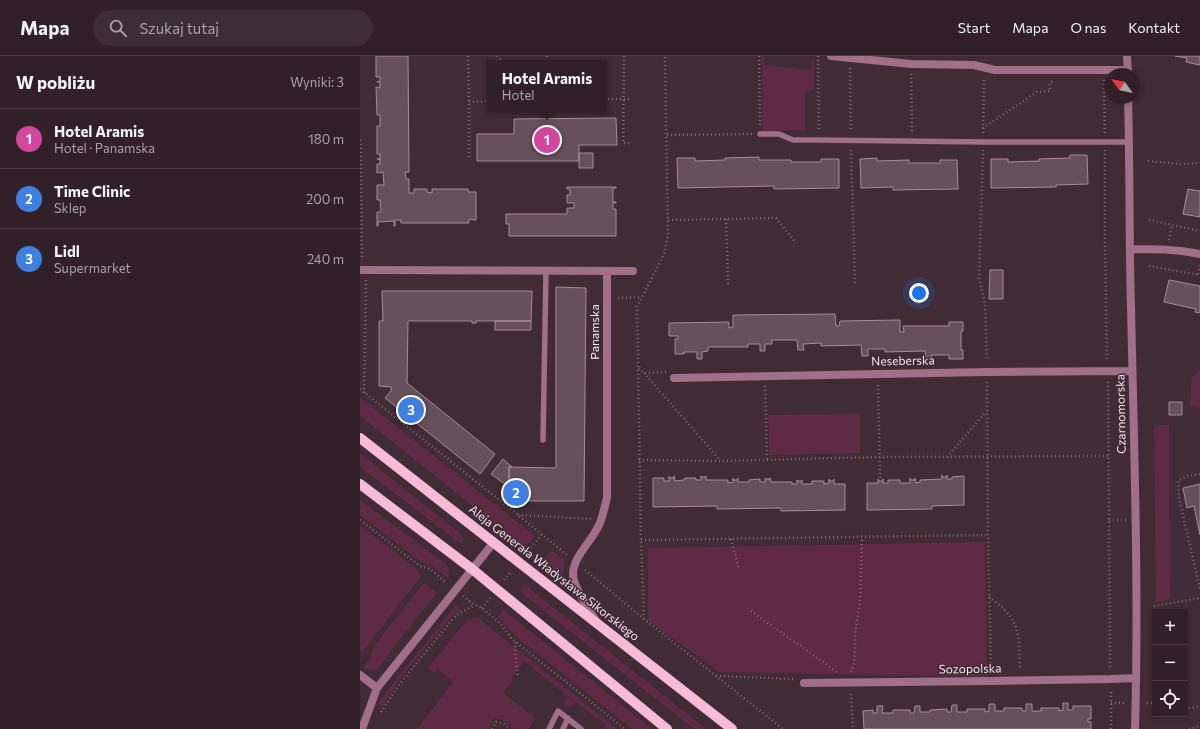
<!DOCTYPE html>
<html lang="pl">
<head>
<meta charset="utf-8">
<style>
	body { margin:0; font-family:Commissioner,sans-serif; background:#3d2d34; color:#f1f3f6 }
	.controls { position:absolute; right:12px; bottom:12px; display:grid; overflow:hidden; border-radius:0px; box-shadow:0 2px 6px #0003 }
	.controls button { width:36px; height:36px; display:grid; place-items:center; padding:0; border:0; border-bottom:1px solid #4c3e45; background:#312028; color:#f1f3f6; font:20px sans-serif }
	.compass { position:absolute; left:744px; top:12px; width:36px; height:36px; border-radius:50%; background:#312028; box-shadow:0 2px 6px #0003; rotate:303deg }
	.you { position:absolute; left:559px; top:237px; width:14px; height:14px; margin:-10px; border:3px solid #fff; border-radius:50%; background:#1a73e8; box-shadow:0 0 0 6px #1a73e833 }
	.badge { display:grid; place-items:center; width:26px; height:26px; border-radius:50%; background:#1a73e8; color:#fff; font-size:13px; font-weight:700 }
	.pin { position:absolute; translate:-50% -50%; border:2px solid #fff; box-shadow:0 1px 4px #0006 }
	.popup { position:absolute; left:127px; top:4px; width:120px; height:52px; box-sizing:border-box; display:grid; place-content:center; border-radius:0px; background:#312028; filter:drop-shadow(0 1px 3px #0005); font-size:13px; white-space:nowrap; color:#a8a3a8 }
	.popup b { font-size:15px; color:#f1f3f6 }
	.popup::after { content:''; position:absolute; left:50%; top:100%; margin-left:-8px; border:8px solid transparent; border-top-color:#312028 }
	.list { margin:0; padding:0; list-style:none }
	h2 { display:flex; justify-content:space-between; align-items:center; height:52px; margin:0; padding:0 16px; font-size:17px }
	h2 small { font-size:13px; font-weight:400; color:#a8a3a8 }
	.list li { display:grid; grid-template-columns:26px 1fr auto; gap:12px; align-items:center; box-sizing:border-box; height:60px; padding:0 16px; border-top:1px solid #4c3e45 }
	.list b { display:block; font-size:15px; white-space:nowrap }
	.list p { margin:0; font-size:13px; white-space:nowrap; color:#a8a3a8 }
	.list em { font-size:13px; font-style:normal; color:#a8a3a8 }
	.icon { flex:none; width:22px; height:22px; fill:none; stroke:currentColor; stroke-width:2; stroke-linecap:round; stroke-linejoin:round }
	.map { position:relative; flex:none; width:840px; height:673px; overflow:hidden }
	header { display:flex; align-items:center; gap:24px; box-sizing:border-box; height:56px; padding:0 20px; background:#312028; border-bottom:1px solid #4c3e45 }
	header strong { font-size:19px }
	nav { display:flex; gap:22px; margin-inline-start:auto; font-size:14px }
	.search { width:280px; height:36px; background:#3d2d34; display:flex; align-items:center; gap:10px; box-sizing:border-box; padding:0 14px; border-radius:22px; color:#a8a3a8; font-size:15px }
	main { display:flex }
	aside { flex:1; background:#312028 }
	.map>svg:first-child { display:block }
	.green { fill:#5e2a46 }
	.building { fill:#674f5b; stroke:#a88d99 }
	.lines { fill:none; stroke-linecap:round; stroke-linejoin:round }
	.path { stroke:#806c75; stroke-width:2.5; stroke-dasharray:1 3; stroke-linecap:butt }
	.service { stroke:#a16f88; stroke-width:5.5 }
	.minor { stroke:#a16f88; stroke-width:8 }
	.primary { stroke:#f7bad7; stroke-width:10 }
	.labels { text-anchor:middle; stroke-width:3; stroke-linejoin:round; paint-order:stroke }
	.street-label { font-size:12px; fill:#f5e6ed; stroke:#412b35 }
</style>
</head>
<body>
<header>
<strong>Mapa</strong>
<div class="search"><svg class="icon" aria-label="search" viewBox="0 0 24 24"><circle cx="10" cy="10" r="6"/><path d="M15 15l6 6"/></svg>Szukaj tutaj</div>
<nav><a>Start</a><a>Mapa</a><a>O nas</a><a>Kontakt</a></nav>
</header>
<main>
<aside>
<h2>W pobliżu<small>Wyniki: 3</small></h2>
<ul class="list">
<li><span class="badge" style="background:#d1479c">1</span><div><b>Hotel Aramis</b><p>Hotel · Panamska</p></div><em>180 m</em></li>
<li><span class="badge" style="background:#3f7fe0">2</span><div><b>Time Clinic</b><p>Sklep</p></div><em>200 m</em></li>
<li><span class="badge" style="background:#3f7fe0">3</span><div><b>Lidl</b><p>Supermarket</p></div><em>240 m</em></li>
</ul>
</aside>
<div class="map">
<svg width="840" height="673" viewBox="0 0 840 673">
	<rect width="100%" height="100%" fill="#412b35"/>
	<path class="green" d="M 402,0 L 403,0 L 404,9 L 451,14 L 452,4 L 454,4 L 454,34 L 445,35 L 445,74 L 402,75 Z
		M 839,315 L 840,315 L 840,353 L 830,350 L 832,320 Z
		M 0,341 L 175,480 L 165,492 L 0,360 Z
		M 500,358 L 500,397 L 409,399 L 408,359 Z
		M 794,369 L 809,369 L 810,543 L 796,546 Z
		M 0,397 L 101,478 L 104,484 L 102,487 L 101,488 L 0,411 Z
		M 0,444 L 85,507 L 89,514 L 88,522 L 69,508 L 62,507 L 0,459 Z
		M 0,469 L 56,512 L 61,520 L 3,596 L 0,593 Z
		M 625,486 L 627,621 L 359,616 L 288,564 L 288,492 Z
		M 189,496 L 194,496 L 205,504 L 203,518 L 202,519 L 199,519 L 182,505 Z
		M 66,528 L 77,537 L 33,592 L 20,611 L 13,614 L 6,613 L 4,611 L 10,602 L 14,590 L 62,529 Z
		M 164,528 L 346,673 L 334,673 L 159,535 Z
		M 96,549 L 102,554 L 91,561 L 39,624 L 22,651 L 18,648 L 34,626 Z
		M 144,554 L 285,667 L 292,673 L 272,673 L 155,580 L 138,561 Z
		M 117,561 L 257,673 L 243,673 L 246,669 L 216,646 L 211,650 L 207,651 L 203,649 L 209,641 L 164,605 L 151,623 L 153,625 L 143,637 L 176,662 L 168,673 L 154,673 L 143,664 L 134,662 L 129,673 L 57,673 L 93,626 L 78,613 L 74,617 L 68,612 L 106,565 Z"/>
	<path class="building" d="M 16,0 L 48,0 L 49,116 L 45,116 L 46,123 L 49,123 L 49,137 L 54,137 L 54,133 L 67,133 L 67,136 L 72,137 L 72,133 L 108,133 L 108,136 L 116,136 L 116,164 L 109,163 L 109,167 L 41,167 L 41,164 L 35,164 L 35,170 L 34,170 L 34,165 L 18,166 L 18,170 L 17,170 L 17,156 L 21,156 L 20,144 L 17,144 L 17,129 L 24,129 L 23,116 L 17,117 L 17,108 L 20,108 L 20,103 L 17,103 L 20,103 L 20,98 L 17,98 L 17,70 L 20,70 L 20,59 L 17,59 L 16,31 L 20,32 L 20,26 L 17,26 L 20,25 L 20,21 L 16,21 Z
		M 815,0 L 840,0 L 840,9 L 826,6 L 827,2 Z
		M 256,62 L 257,89 L 219,89 L 219,105 L 117,105 L 117,78 L 154,78 L 154,63 Z
		M 219,97 L 233,97 L 233,112 L 219,112 Z
		M 710,99 L 727,99 L 728,128 L 696,129 L 696,131 L 631,132 L 631,103 L 648,103 L 648,106 L 679,105 L 679,103 L 710,102 Z
		M 399,101 L 399,104 L 431,104 L 431,106 L 461,106 L 461,103 L 479,103 L 479,132 L 414,133 L 414,130 L 318,132 L 317,102 L 335,102 L 335,105 L 365,104 L 365,102 Z
		M 517,102 L 517,105 L 549,104 L 549,107 L 580,107 L 580,104 L 597,104 L 598,133 L 533,134 L 533,131 L 501,132 L 500,103 Z
		M 207,131 L 256,131 L 256,132 L 253,132 L 253,146 L 256,146 L 256,147 L 253,147 L 253,153 L 256,153 L 256,180 L 149,180 L 149,168 L 146,168 L 146,158 L 207,158 L 207,152 L 214,152 L 214,147 L 207,147 L 207,139 L 210,139 L 210,133 L 207,133 Z
		M 828,133 L 840,135 L 840,161 L 823,158 Z
		M 630,214 L 643,214 L 643,243 L 629,243 Z
		M 809,224 L 840,230 L 840,257 L 835,256 L 836,253 L 804,246 Z
		M 196,231 L 226,232 L 224,445 L 149,445 L 149,411 L 196,412 Z
		M 22,235 L 172,235 L 171,265 L 116,265 L 116,267 L 112,267 L 112,265 L 48,265 L 47,327 L 135,398 L 120,418 L 25,342 L 31,335 L 31,331 L 19,330 L 19,265 L 23,265 Z
		M 475,258 L 476,270 L 479,270 L 480,265 L 540,264 L 540,276 L 544,276 L 543,270 L 589,270 L 589,266 L 603,266 L 603,275 L 601,275 L 601,294 L 603,294 L 603,303 L 589,303 L 589,299 L 572,299 L 571,306 L 566,307 L 565,295 L 525,296 L 525,293 L 508,293 L 508,300 L 502,300 L 501,289 L 461,290 L 461,287 L 443,288 L 444,294 L 438,294 L 437,284 L 412,284 L 412,288 L 405,288 L 405,295 L 400,295 L 400,288 L 388,288 L 388,291 L 348,291 L 348,295 L 342,296 L 342,303 L 337,303 L 337,296 L 324,296 L 324,298 L 315,298 L 315,283 L 318,283 L 318,280 L 309,280 L 309,267 L 369,266 L 369,272 L 373,271 L 373,259 Z
		M 135,265 L 171,265 L 171,274 L 135,274 Z
		M 809,346 L 822,346 L 822,359 L 809,359 Z
		M 143,403 L 152,411 L 149,411 L 149,431 L 131,418 Z
		M 582,419 L 582,421 L 587,421 L 587,419 L 587,423 L 592,423 L 592,421 L 604,420 L 604,449 L 572,450 L 572,453 L 507,454 L 507,427 L 518,427 L 518,423 L 519,425 L 523,425 L 523,423 L 523,427 L 528,427 L 528,424 L 540,424 L 540,427 L 550,427 L 550,422 L 550,424 L 555,424 L 555,422 L 556,427 L 560,426 L 560,424 L 582,423 Z
		M 309,420 L 310,422 L 314,422 L 314,420 L 315,425 L 324,424 L 325,422 L 336,422 L 336,424 L 341,424 L 341,420 L 341,421 L 346,421 L 346,420 L 346,424 L 368,424 L 368,427 L 373,426 L 373,422 L 373,424 L 377,424 L 378,422 L 378,426 L 389,426 L 389,424 L 400,423 L 400,426 L 405,426 L 405,422 L 406,423 L 410,423 L 410,422 L 411,426 L 432,426 L 432,428 L 437,428 L 437,424 L 437,425 L 442,425 L 442,424 L 442,428 L 452,428 L 452,425 L 464,425 L 464,428 L 469,427 L 469,423 L 469,425 L 473,425 L 474,423 L 474,428 L 485,428 L 485,454 L 421,455 L 421,452 L 357,453 L 357,450 L 293,451 L 293,422 L 304,422 L 304,425 L 309,425 Z
		M 840,428 L 840,479 L 834,450 L 827,452 L 823,432 Z
		M 703,647 L 708,647 L 708,654 L 713,654 L 713,650 L 731,650 L 731,663 L 728,663 L 728,666 L 731,666 L 731,673 L 504,673 L 503,655 L 513,654 L 513,657 L 517,657 L 517,650 L 523,650 L 522,657 L 533,657 L 533,654 L 550,654 L 550,657 L 554,657 L 555,650 L 560,650 L 560,656 L 570,656 L 570,654 L 587,653 L 587,656 L 591,656 L 592,649 L 597,649 L 597,656 L 607,656 L 607,653 L 625,653 L 625,656 L 629,655 L 629,648 L 635,648 L 635,655 L 644,655 L 644,652 L 662,652 L 662,655 L 666,655 L 666,648 L 672,648 L 672,655 L 681,655 L 681,652 L 699,652 L 699,655 L 703,654 Z"/>
	<g class="lines">
		<path class="path" d="M 108,0 L 109,46 L 109,102
			M 137,0 L 144,7
			M 187,0 L 187,7
			M 264,0 L 263,87 L 271,87
			M 399,0 L 400,69
			M 458,0 L 459,75
			M 490,12 L 491,75
			M 551,18 L 552,77
			M 744,24 L 745,77
			M 244,43 L 271,43
			M 109,46 L 130,45
			M 623,72 L 677,36 L 690,35 L 690,27 L 693,25
			M 623,77 L 624,22
			M 307,79 L 392,78
			M 0,84 L 1,92 L 2,204
			M 491,94 L 495,229
			M 623,94 L 619,222 L 625,247 L 627,305
			M 745,94 L 745,185 L 747,305
			M 788,105 L 820,108 L 840,107
			M 366,163 L 368,229
			M 308,164 L 416,162 L 436,187
			M 789,164 L 840,175
			M 809,184 L 812,169
			M 789,210 L 840,219
			M 838,218 L 840,209
			M 258,242 L 282,241
			M 279,312 L 284,317 L 306,316
			M 284,317 L 360,404
			M 627,326 L 628,479 L 631,615
			M 748,326 L 750,613
			M 518,329 L 520,424
			M 405,330 L 407,404
			M 0,333 L 158,459 L 207,499
			M 4,337 L 6,224
			M 587,401 L 626,356
			M 279,404 L 360,405 L 519,401 L 749,400
			M 840,418 L 827,420 L 818,425 L 819,442 L 840,533
			M 158,459 L 231,463
			M 0,464 L 60,510 L 70,513 L 87,527
			M 749,464 L 766,464
			M 371,483 L 379,514
			M 281,484 L 628,479
			M 166,498 L 182,478
			M 225,514 L 284,563 L 423,673
			M 144,524 L 151,516
			M 103,540 L 115,549 L 122,552 L 141,568 L 152,583 L 265,673
			M 629,541 C 638,548 648,555 653,565 C 661,579 659,599 660,614
			M 794,550 L 840,542
			M 122,552 L 130,542
			M 391,555 L 477,616
			M 284,563 L 281,484 L 277,251 L 305,196 L 308,179 L 305,0
			M 156,586 L 155,596 L 158,621
			M 491,616 L 494,608 L 495,594 L 495,577 L 500,547 L 502,481
			M 356,620 L 434,623
			M 491,638 L 493,673
			M 751,647 L 766,647
			M 787,647 L 795,647
			M 825,653 L 840,650
			M 21,656 L 38,630 L 91,565 L 97,559 L 115,549
			M 796,658 L 798,658
			M 132,673 L 136,666 L 144,668 L 150,673
			M 751,673 L 751,634
			M 829,673 L 840,670"/>
		<path class="service" d="M 400,78 L 419,78 L 433,84 L 459,84 L 623,86 L 769,86
			M 183,384 L 186,215
			M 189,673 L 198,655 L 221,673
			M 203,673 L 208,662"/>
		<path class="minor" d="M 471,0 L 551,8 L 614,9 L 635,14 L 768,14
			M 767,0 L 768,17
			M 768,42 C 770,112 769,182 771,251 C 774,392 779,533 775,673
			M 770,193 C 794,193 816,193 840,198
			M 0,214 L 273,215
			M 314,322 L 626,316 L 772,315
			M 236,565 C 229,553 218,538 214,525 C 208,505 230,488 238,471 C 243,462 244,452 247,442 L 247,216
			M 0,619 L 17,632
			M 444,627 L 631,625 L 751,623 L 776,622
			M 2,673 L 17,632 L 134,486"/>
		<path class="primary" d="M 0,382 L 372,673
			M 0,428 L 112,513 L 307,673"/>
	</g>
	<g class="labels">
		<g class="street-label">
			<text transform="translate(235 276) rotate(-90)" y="4">Panamska</text>
			<text transform="translate(543 305) rotate(-1)" y="4">Neseberska</text>
			<text transform="translate(761 358) rotate(-91)" y="4">Czarnomorska</text>
			<text transform="translate(194 517) rotate(38)" y="4">Aleja Generała Władysława Sikorskiego</text>
			<text transform="translate(610 613) rotate(-1)" y="4">Sozopolska</text>
		</g>
	</g>
</svg>
<div class="controls">
<button>+</button>
<button>−</button>
<button><svg class="icon" aria-label="locate" viewBox="0 0 24 24"><circle cx="12" cy="12" r="6"/><path d="M12 2v4M12 18v4M2 12h4M18 12h4"/></svg></button>
</div>
<svg class="compass" viewBox="-18 -18 36 36"><path d="M0-13l5 13h-10z" fill="#e53935"/><path d="M0 13l5-13h-10z" fill="#a8a3a8"/></svg>
<div class="you"></div>
<div class="pin badge" style="left:187px;top:84px;background:#d1479c">1</div>
<div class="popup"><b>Hotel Aramis</b>Hotel</div>
<div class="pin badge" style="left:156px;top:437px;background:#3f7fe0">2</div>
<div class="pin badge" style="left:51px;top:354px;background:#3f7fe0">3</div>
</div>
</main>
</body>
</html>
